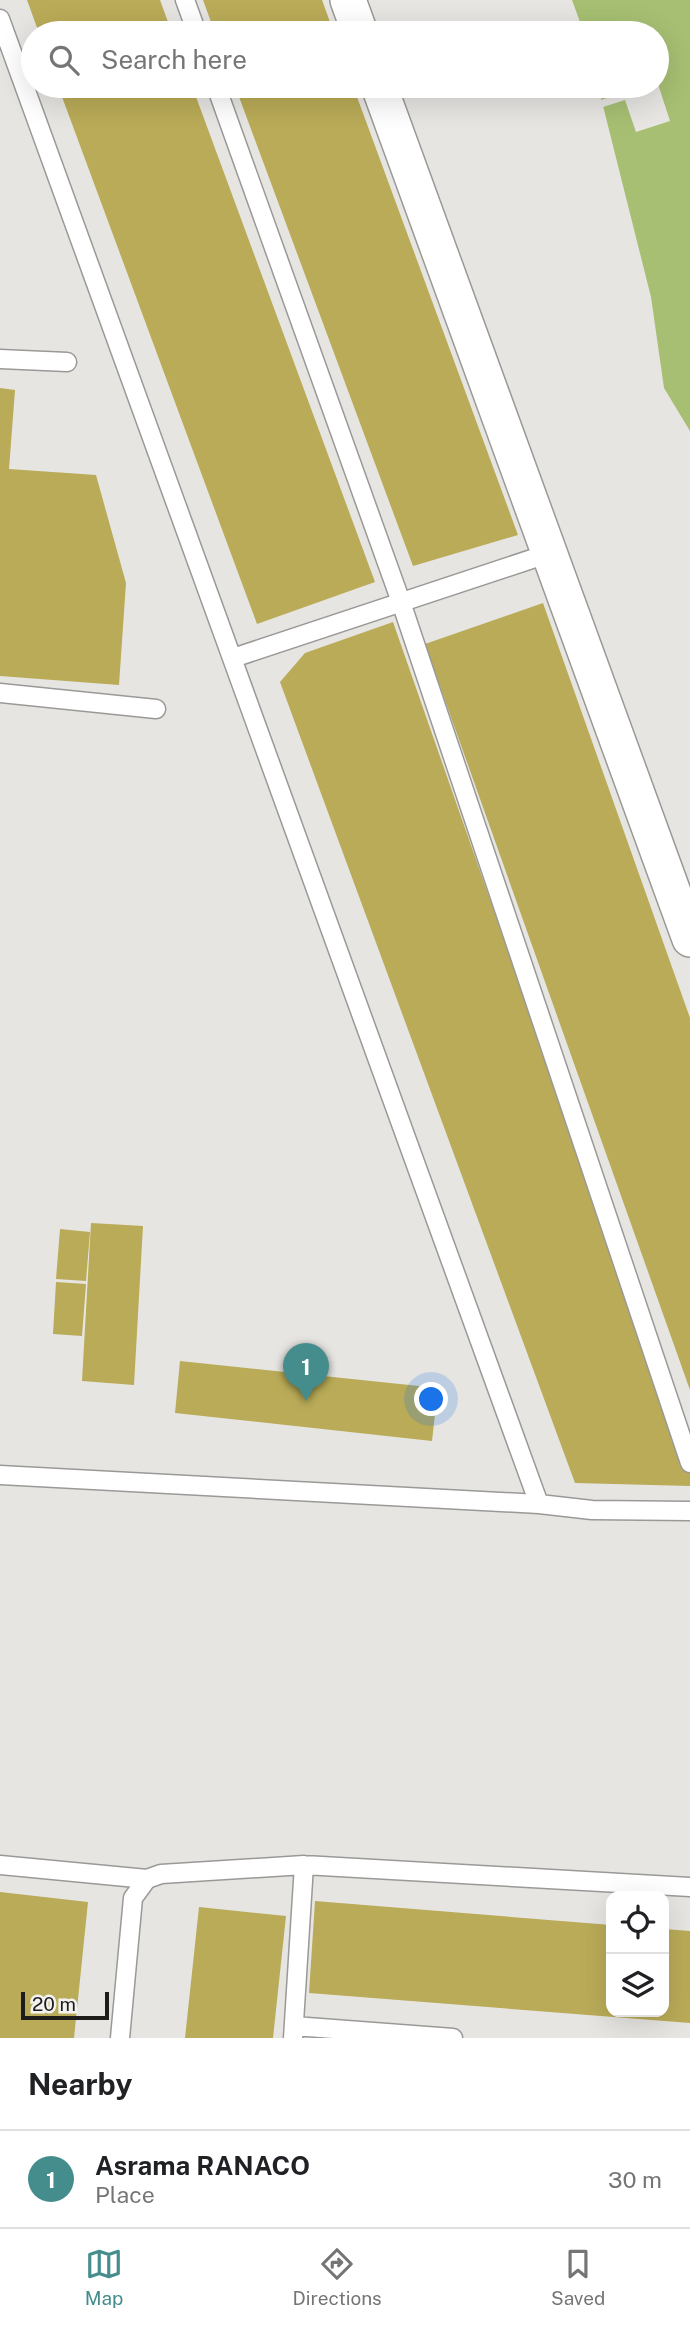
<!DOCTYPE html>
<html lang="en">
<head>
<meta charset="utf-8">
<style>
	body { margin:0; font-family:"Public Sans",sans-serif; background:#f6f6f6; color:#202124 }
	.controls { position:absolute; right:21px; bottom:21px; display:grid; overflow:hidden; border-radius:14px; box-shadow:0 7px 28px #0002 }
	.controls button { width:63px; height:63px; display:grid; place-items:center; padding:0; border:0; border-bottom:2px solid #e0e0e0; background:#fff; color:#202124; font:35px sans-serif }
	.scale { position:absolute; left:21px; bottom:18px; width:88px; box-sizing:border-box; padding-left:7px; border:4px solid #1e1d1c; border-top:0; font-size:19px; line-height:24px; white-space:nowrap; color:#1e1d1c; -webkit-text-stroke:5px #f4f2ef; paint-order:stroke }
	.you { position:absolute; left:432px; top:1400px; width:24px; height:24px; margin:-18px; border:5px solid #fff; border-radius:50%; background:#1a73e8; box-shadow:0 0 0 10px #1a73e833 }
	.badge { display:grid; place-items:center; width:46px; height:46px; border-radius:50%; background:#458d8d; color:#fff; font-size:23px; font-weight:700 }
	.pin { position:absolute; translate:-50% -58px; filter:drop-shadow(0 2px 4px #0008) }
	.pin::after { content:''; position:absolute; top:37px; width:24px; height:21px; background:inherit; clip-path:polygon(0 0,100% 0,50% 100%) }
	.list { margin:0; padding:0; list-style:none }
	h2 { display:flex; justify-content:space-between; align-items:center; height:91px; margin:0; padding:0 28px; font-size:30px }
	h2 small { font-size:23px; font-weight:400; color:#757577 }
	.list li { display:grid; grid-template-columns:46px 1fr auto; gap:21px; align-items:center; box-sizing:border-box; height:98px; padding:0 28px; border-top:2px solid #e0e0e0 }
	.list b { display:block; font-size:26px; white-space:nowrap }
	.list p { margin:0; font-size:23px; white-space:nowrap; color:#757577 }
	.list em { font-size:23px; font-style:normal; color:#757577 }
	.icon { flex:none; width:38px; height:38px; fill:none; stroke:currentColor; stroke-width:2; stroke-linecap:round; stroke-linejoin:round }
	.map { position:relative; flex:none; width:690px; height:2038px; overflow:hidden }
	.search { position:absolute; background:#fff; box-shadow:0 7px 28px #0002; left:21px; right:21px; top:21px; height:77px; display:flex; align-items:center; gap:18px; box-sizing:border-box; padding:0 24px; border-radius:38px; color:#757577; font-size:26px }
	.sheet { height:189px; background:#fff }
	nav { display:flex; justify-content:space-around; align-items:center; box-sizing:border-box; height:98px; border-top:2px solid #e0e0e0; background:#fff; font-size:19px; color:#757577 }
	nav a { display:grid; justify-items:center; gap:4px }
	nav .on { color:#458d8d }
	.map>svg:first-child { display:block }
	.water { fill:#a6bf72 }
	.pier { fill:#e7e5e2 }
	.building { fill:#b9ab57 }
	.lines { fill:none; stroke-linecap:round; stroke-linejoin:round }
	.lane-casing { stroke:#9b9997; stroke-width:21 }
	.street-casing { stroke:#9b9997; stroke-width:38 }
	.lane { stroke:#fff; stroke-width:18 }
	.street { stroke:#fff; stroke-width:35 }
</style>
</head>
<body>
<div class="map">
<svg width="690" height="2038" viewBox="0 0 690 2038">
	<rect width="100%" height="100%" fill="#e7e5e2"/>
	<path class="water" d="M 572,0 L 690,0 L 690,431 L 664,388 L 651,297 L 598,86 L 657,86 L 657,33 L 584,33 Z"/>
	<path class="pier" d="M 657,81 L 670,121 L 636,132 L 625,100 L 603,107 L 601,100 L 621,93 L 619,86 L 657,86 Z"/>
	<path class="building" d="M 27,0 L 160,0 L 172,33 L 39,33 Z
		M 203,0 L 322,0 L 334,33 L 215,33 Z
		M 58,86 L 192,86 L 375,582 L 257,624 Z
		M 235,86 L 353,86 L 518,535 L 413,566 Z
		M 0,388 L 15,390 L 9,469 L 96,475 L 126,583 L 119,685 L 0,676 Z
		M 543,603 L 690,1018 L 690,1390 L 425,644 Z
		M 393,622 L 690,1472 L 690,1486 L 575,1483 L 280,682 L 305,653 Z
		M 91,1223 L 143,1226 L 134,1385 L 82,1381 Z
		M 60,1229 L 90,1232 L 86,1281 L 56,1279 Z
		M 56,1282 L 86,1284 L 82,1336 L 53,1334 Z
		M 180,1361 L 438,1388 L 432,1441 L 175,1413 Z
		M 0,1892 L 88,1902 L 74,2038 L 0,2038 Z
		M 315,1901 L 611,1925 L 611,2012 L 664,2012 L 664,1929 L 690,1931 L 690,2023 L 309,1993 Z
		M 199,1907 L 286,1916 L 273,2038 L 185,2038 Z"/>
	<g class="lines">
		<defs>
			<path id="lane" d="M 185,0 L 197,33
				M 0,19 L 539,1504
				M 216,86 L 401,602 L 690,1463
				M 0,359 L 67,362
				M 233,658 L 550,553
				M 0,693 L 156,709
				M 0,1475 L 539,1504 L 592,1510 L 690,1511
				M 0,1865 L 147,1879
				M 294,2026 L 453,2038
				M 120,2038 L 133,1898 L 147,1879 L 161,1874 L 304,1865 L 690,1887
				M 293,2038 L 304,1865"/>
			<path id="street" d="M 348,0 L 360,33
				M 379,86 L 690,939"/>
		</defs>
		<use href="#lane" class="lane-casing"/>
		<use href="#street" class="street-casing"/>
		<use href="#lane" class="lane"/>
		<use href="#street" class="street"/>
	</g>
</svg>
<div class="controls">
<button><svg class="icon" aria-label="locate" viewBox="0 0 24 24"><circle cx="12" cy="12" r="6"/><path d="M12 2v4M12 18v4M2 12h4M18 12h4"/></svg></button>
<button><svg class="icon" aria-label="layers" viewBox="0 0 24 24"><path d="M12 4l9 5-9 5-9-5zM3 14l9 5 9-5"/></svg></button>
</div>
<div class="scale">20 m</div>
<div class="you"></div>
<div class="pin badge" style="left:306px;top:1401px">1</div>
<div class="search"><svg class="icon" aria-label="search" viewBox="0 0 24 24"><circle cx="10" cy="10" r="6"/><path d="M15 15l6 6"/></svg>Search here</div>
</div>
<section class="sheet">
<h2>Nearby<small></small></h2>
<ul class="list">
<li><span class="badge">1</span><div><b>Asrama RANACO</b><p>Place</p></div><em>30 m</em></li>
</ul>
</section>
<nav>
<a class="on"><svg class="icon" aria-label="map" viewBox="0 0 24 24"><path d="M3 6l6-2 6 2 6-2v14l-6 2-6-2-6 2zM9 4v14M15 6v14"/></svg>Map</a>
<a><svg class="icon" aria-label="directions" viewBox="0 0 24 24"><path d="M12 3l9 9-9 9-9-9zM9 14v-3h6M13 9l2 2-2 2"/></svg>Directions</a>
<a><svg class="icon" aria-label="saved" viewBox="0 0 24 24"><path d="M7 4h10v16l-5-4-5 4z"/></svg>Saved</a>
</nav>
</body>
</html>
